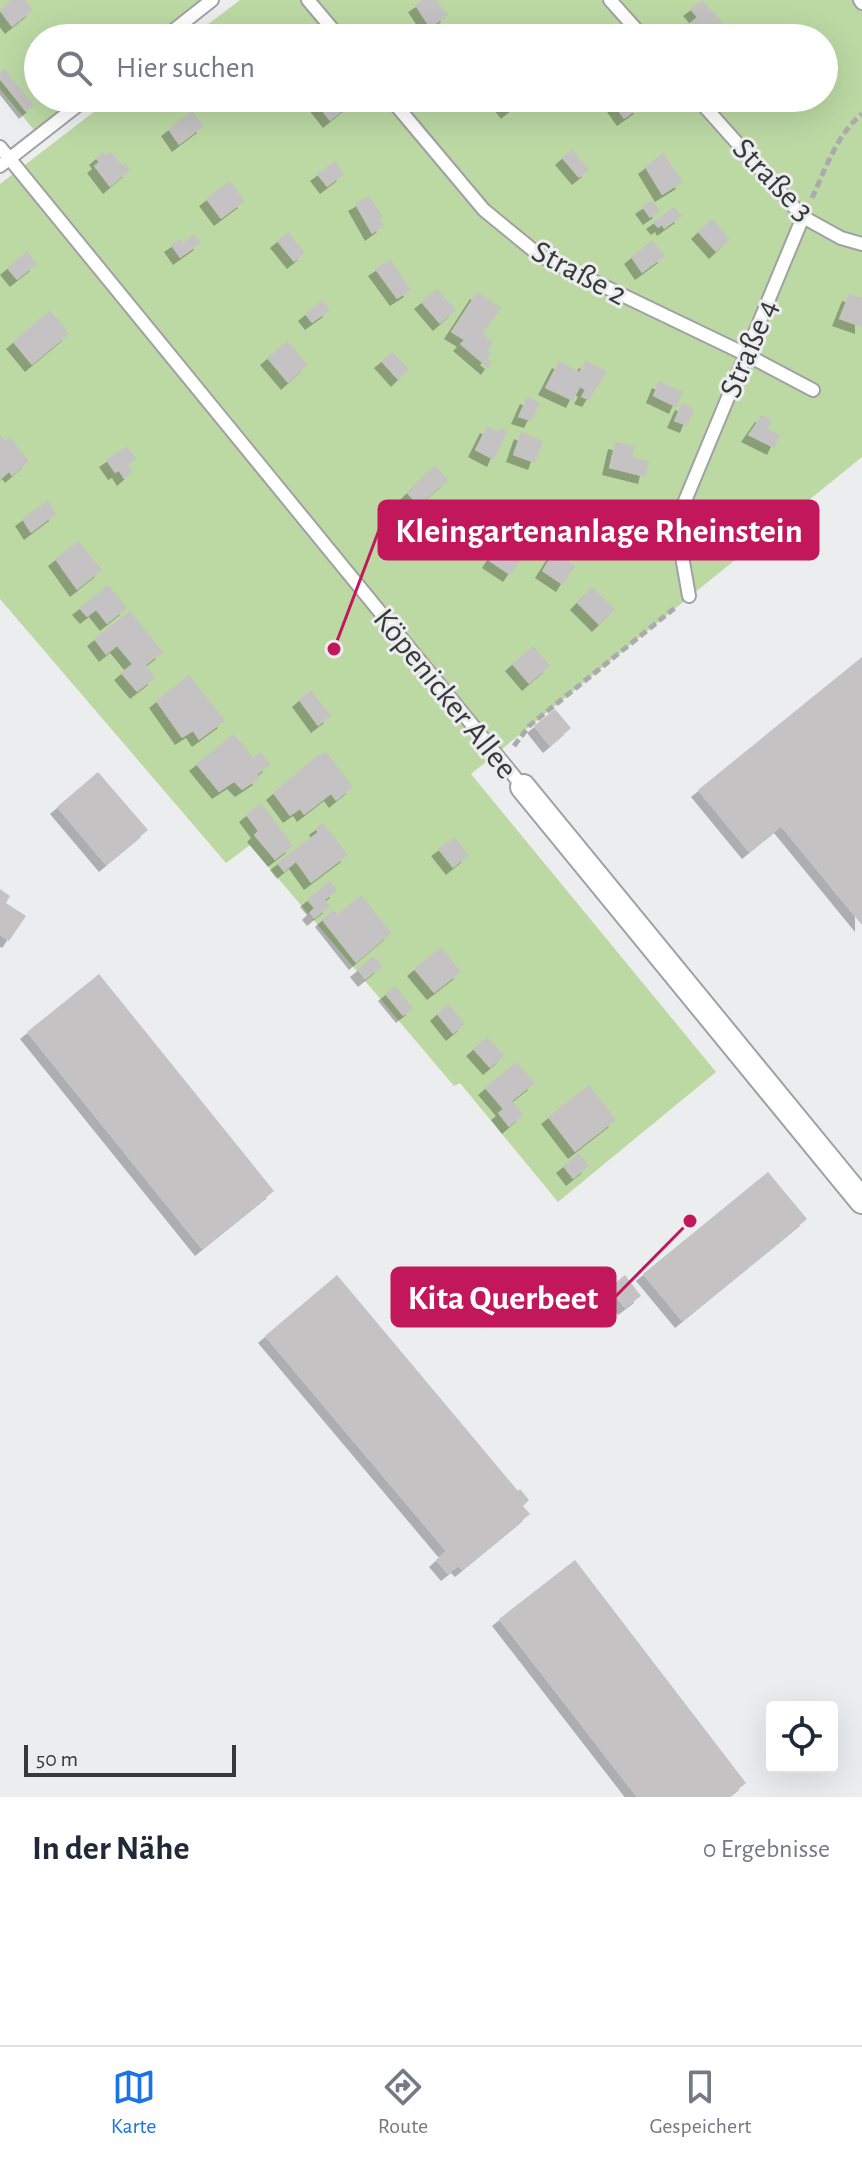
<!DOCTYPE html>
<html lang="de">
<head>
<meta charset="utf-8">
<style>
	body { margin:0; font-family:"Alegreya Sans",sans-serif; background:#f2f2f3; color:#1f2937 }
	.controls { position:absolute; right:24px; bottom:24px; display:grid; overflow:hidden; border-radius:8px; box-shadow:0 8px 32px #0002 }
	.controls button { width:72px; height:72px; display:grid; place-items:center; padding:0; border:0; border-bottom:2px solid #e0e1e3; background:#fff; color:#1f2937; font:40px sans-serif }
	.scale { position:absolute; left:24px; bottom:20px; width:212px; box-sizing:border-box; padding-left:8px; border:4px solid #383839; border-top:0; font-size:22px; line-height:28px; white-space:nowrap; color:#383839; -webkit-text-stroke:6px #ecedef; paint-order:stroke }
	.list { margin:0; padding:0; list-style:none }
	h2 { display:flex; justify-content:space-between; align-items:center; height:104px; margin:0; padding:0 32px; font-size:34px }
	h2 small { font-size:26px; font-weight:400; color:#747a83 }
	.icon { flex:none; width:44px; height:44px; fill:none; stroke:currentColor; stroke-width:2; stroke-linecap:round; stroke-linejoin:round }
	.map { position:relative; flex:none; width:862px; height:1797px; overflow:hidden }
	.search { position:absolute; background:#fff; box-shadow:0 8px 32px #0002; left:24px; right:24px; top:24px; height:88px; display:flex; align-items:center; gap:20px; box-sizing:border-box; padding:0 28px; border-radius:44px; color:#747a83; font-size:30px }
	.sheet { height:248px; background:#fff }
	nav { display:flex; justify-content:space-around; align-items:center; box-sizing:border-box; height:112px; border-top:2px solid #e0e1e3; background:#fff; font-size:22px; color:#747a83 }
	nav a { display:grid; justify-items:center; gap:4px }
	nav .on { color:#1a73e8 }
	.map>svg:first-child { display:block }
	.green { fill:#bcd9a4 }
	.building { fill:#c4c2c3; filter:url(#shadow) }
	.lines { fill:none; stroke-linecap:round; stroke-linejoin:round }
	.service-casing { stroke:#a0a1a3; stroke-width:16 }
	.minor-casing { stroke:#a0a1a3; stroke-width:28 }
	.path { stroke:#ababad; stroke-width:5; stroke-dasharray:8 4; stroke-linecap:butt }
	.service { stroke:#fff; stroke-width:12 }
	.minor { stroke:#fff; stroke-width:24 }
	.labels { text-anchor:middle; stroke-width:6; stroke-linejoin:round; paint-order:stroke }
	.street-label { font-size:32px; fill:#383839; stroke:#ecedef }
	.leader { fill:none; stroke:#c2185b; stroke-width:3 }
	.callout-dot { fill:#c2185b; stroke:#ecedef; stroke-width:3 }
	.callout { fill:#c2185b; stroke:#c2185b; stroke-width:3 }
	.callout-label { font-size:34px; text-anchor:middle; font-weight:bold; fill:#fff }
</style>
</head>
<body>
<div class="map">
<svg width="862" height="1797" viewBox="0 0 862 1797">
	<defs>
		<filter id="shadow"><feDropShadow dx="-7" dy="7" stdDeviation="0" flood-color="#0004"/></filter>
	</defs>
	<rect width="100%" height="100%" fill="#ecedef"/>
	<path class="green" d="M 0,0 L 203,0 L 154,38 L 38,38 L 38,98 L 78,98 L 35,131 L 0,89 Z
		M 240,0 L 862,0 L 862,457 L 471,774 L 716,1072 L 558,1202 L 460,1083 L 454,1086 L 250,845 L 226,863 L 0,599 L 0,184 L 112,98 L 824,98 L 824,38 L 190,38 Z"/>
	<path class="building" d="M 11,0 L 25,0 L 33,10 L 12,27 L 0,11 Z
		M 423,0 L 436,0 L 448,15 L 430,28 L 415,5 Z
		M 702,0 L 723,23 L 709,32 L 706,29 L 697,35 L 689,24 L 697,17 L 690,9 Z
		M 4,69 L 34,105 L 26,112 L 0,79 L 0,73 Z
		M 312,98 L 354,98 L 356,100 L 330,121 Z
		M 497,98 L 525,98 L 508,112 Z
		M 609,98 L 634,98 L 641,107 L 624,119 Z
		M 192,111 L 204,126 L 179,145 L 168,129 Z
		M 572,149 L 589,170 L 579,178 L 562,158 Z
		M 103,152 L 106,155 L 111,152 L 122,165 L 125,163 L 130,170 L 110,187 L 94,166 L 99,162 L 96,158 Z
		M 663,153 L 683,182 L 662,195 L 645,167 Z
		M 335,161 L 344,174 L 327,187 L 317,174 Z
		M 230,181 L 245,201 L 221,219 L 206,199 Z
		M 369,196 L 383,216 L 379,219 L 384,225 L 372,234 L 355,204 Z
		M 652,200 L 660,211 L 650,218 L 642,207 Z
		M 674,207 L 682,216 L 664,229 L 662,225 L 658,228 L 653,222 Z
		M 712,219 L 730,239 L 716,252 L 698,232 Z
		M 288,232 L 305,253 L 294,262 L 277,241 Z
		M 194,234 L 201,243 L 180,258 L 171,245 L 180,239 L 183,243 Z
		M 652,240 L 665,256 L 642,273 L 631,257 Z
		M 27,251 L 37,264 L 17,280 L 7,268 Z
		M 390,259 L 411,290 L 397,299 L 375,269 Z
		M 437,289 L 456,310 L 440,324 L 421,302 Z
		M 477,292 L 501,308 L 483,333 L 493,343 L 488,350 L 491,353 L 487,358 L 492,362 L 488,368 L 460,344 L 464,340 L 451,332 Z
		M 849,294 L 862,298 L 862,327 L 839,319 Z
		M 322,300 L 330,310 L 312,323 L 305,314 Z
		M 50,310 L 69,334 L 32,365 L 13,342 Z
		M 287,341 L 308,365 L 288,383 L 267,358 Z
		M 392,352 L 409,369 L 398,380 L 381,361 Z
		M 559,361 L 579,372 L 586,361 L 607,371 L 589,400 L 581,397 L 585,390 L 580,387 L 573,401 L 545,388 Z
		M 659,381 L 683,392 L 676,407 L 653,396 Z
		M 527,397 L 540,403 L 531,421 L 518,417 Z
		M 682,403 L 694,409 L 687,426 L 674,421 Z
		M 762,415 L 772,420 L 768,429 L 780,435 L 774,448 L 748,435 Z
		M 487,426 L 498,432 L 501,428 L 507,431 L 494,460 L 475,450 Z
		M 521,432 L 543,441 L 535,463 L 513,455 Z
		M 0,435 L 5,441 L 10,437 L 29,461 L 12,476 L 9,472 L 0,480 Z
		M 615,442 L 635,446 L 632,457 L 649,461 L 645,477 L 609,468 Z
		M 127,446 L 136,459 L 128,465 L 132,472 L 124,479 L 119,471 L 115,473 L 106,460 Z
		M 435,465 L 448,480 L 419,506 L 407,493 Z
		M 48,500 L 56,514 L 31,533 L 22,519 Z
		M 78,541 L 102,570 L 77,590 L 55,559 Z
		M 500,544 L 521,559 L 510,575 L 489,561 Z
		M 554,552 L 575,566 L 563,585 L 542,571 Z
		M 108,585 L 127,608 L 107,624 L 96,610 L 87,617 L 79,608 Z
		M 592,587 L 615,609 L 599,625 L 577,603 Z
		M 130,611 L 163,652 L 146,665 L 155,678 L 137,692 L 121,673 L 132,664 L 117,646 L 106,655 L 94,639 Z
		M 533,646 L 550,666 L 529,684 L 512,664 Z
		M 862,657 L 862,925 L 781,826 L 749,852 L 698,790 Z
		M 189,675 L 225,721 L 199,740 L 193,731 L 182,738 L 156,701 Z
		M 311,690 L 331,716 L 318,726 L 299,700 Z
		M 555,709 L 571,728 L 550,746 L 534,726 Z
		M 234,734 L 253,758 L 261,752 L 270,765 L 257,775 L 260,778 L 242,790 L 234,782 L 219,792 L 196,764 Z
		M 326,752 L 353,787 L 336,801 L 331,794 L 304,815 L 300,809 L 290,816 L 273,793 L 317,756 Z
		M 98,772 L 148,830 L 106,865 L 57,807 Z
		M 261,803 L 293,846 L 275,860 L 254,835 L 258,831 L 246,815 Z
		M 323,823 L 348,855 L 311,883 L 296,862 L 284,872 L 277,863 L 318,832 L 316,828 Z
		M 455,837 L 469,855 L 453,868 L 438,849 Z
		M 330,881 L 337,891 L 325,900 L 330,906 L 314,919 L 309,913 L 314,908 L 307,900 Z
		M 0,889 L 10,896 L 6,903 L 26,916 L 9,941 L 0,935 Z
		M 361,895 L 391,933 L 356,963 L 322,920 L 333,910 L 337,915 Z
		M 441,947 L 461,972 L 434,993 L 414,969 Z
		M 374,956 L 382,966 L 365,980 L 357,970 Z
		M 99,974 L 274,1191 L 202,1249 L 27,1032 Z
		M 395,986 L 413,1008 L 403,1016 L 385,994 Z
		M 448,1004 L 465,1024 L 453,1034 L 437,1014 Z
		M 487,1037 L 504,1056 L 490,1068 L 473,1049 Z
		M 516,1062 L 535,1083 L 512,1101 L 523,1115 L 509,1127 L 498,1113 L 503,1109 L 485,1088 Z
		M 589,1085 L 616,1120 L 575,1152 L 548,1117 Z
		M 579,1153 L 589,1166 L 573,1179 L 563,1166 Z
		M 768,1172 L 807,1219 L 682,1321 L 643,1274 Z
		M 337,1275 L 518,1491 L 520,1489 L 529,1500 L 523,1506 L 530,1514 L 462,1570 L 458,1566 L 448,1574 L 436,1560 L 446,1551 L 265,1336 Z
		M 625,1275 L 641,1296 L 625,1308 L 609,1288 Z
		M 575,1560 L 746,1783 L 729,1797 L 637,1797 L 499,1619 Z"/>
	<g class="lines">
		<defs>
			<path id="service" d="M 308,0 L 340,38
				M 610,0 L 644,38
				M 860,0 L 862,3
				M 164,38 L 212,0
				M 390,98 L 484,210 L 539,255 L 745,354 L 813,390
				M 697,98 L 803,217 L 841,238 L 862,244
				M 0,147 L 523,787
				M 0,166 L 87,98
				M 689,596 L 677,528 L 682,508 L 803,217"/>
			<path id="minor" d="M 523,787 L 862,1201"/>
		</defs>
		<use href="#service" class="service-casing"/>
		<use href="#minor" class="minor-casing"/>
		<path class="path" d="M 812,198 C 825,170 837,134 862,114
			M 514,746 L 529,726 L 676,607"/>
		<use href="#service" class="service"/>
		<use href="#minor" class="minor"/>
	</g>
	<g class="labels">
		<g class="street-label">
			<text transform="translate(774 179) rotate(46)" y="11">Straße 3</text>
			<text transform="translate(580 272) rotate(28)" y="11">Straße 2</text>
			<text transform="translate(748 348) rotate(-67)" y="11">Straße 4</text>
			<text transform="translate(446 693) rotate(51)" y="11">Köpenicker Allee</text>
		</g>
	</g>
	<path class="leader" d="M334 649L379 530M690 1221L615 1297"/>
	<g class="callout-dot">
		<circle cx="334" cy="649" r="8"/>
		<circle cx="690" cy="1221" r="8"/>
	</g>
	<g class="callout">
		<rect x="379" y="501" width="439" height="58" rx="8"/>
		<rect x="392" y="1268" width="223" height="58" rx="8"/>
	</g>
	<g class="callout-label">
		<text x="599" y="542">Kleingartenanlage Rheinstein</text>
		<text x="503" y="1309">Kita Querbeet</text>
	</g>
</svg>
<div class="controls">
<button><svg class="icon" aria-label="locate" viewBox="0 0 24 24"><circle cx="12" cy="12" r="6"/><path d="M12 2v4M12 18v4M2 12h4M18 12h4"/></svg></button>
</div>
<div class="scale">50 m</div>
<div class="search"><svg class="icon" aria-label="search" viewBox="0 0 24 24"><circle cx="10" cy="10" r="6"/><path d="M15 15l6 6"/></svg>Hier suchen</div>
</div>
<section class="sheet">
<h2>In der Nähe<small>0 Ergebnisse</small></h2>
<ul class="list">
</ul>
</section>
<nav>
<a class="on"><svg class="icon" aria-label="map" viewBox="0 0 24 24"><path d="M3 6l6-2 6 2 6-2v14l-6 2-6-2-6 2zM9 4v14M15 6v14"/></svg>Karte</a>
<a><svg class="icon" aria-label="directions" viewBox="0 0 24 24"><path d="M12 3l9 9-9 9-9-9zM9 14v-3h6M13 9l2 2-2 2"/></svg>Route</a>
<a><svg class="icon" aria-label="saved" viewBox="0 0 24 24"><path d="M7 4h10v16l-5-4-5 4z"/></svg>Gespeichert</a>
</nav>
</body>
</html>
